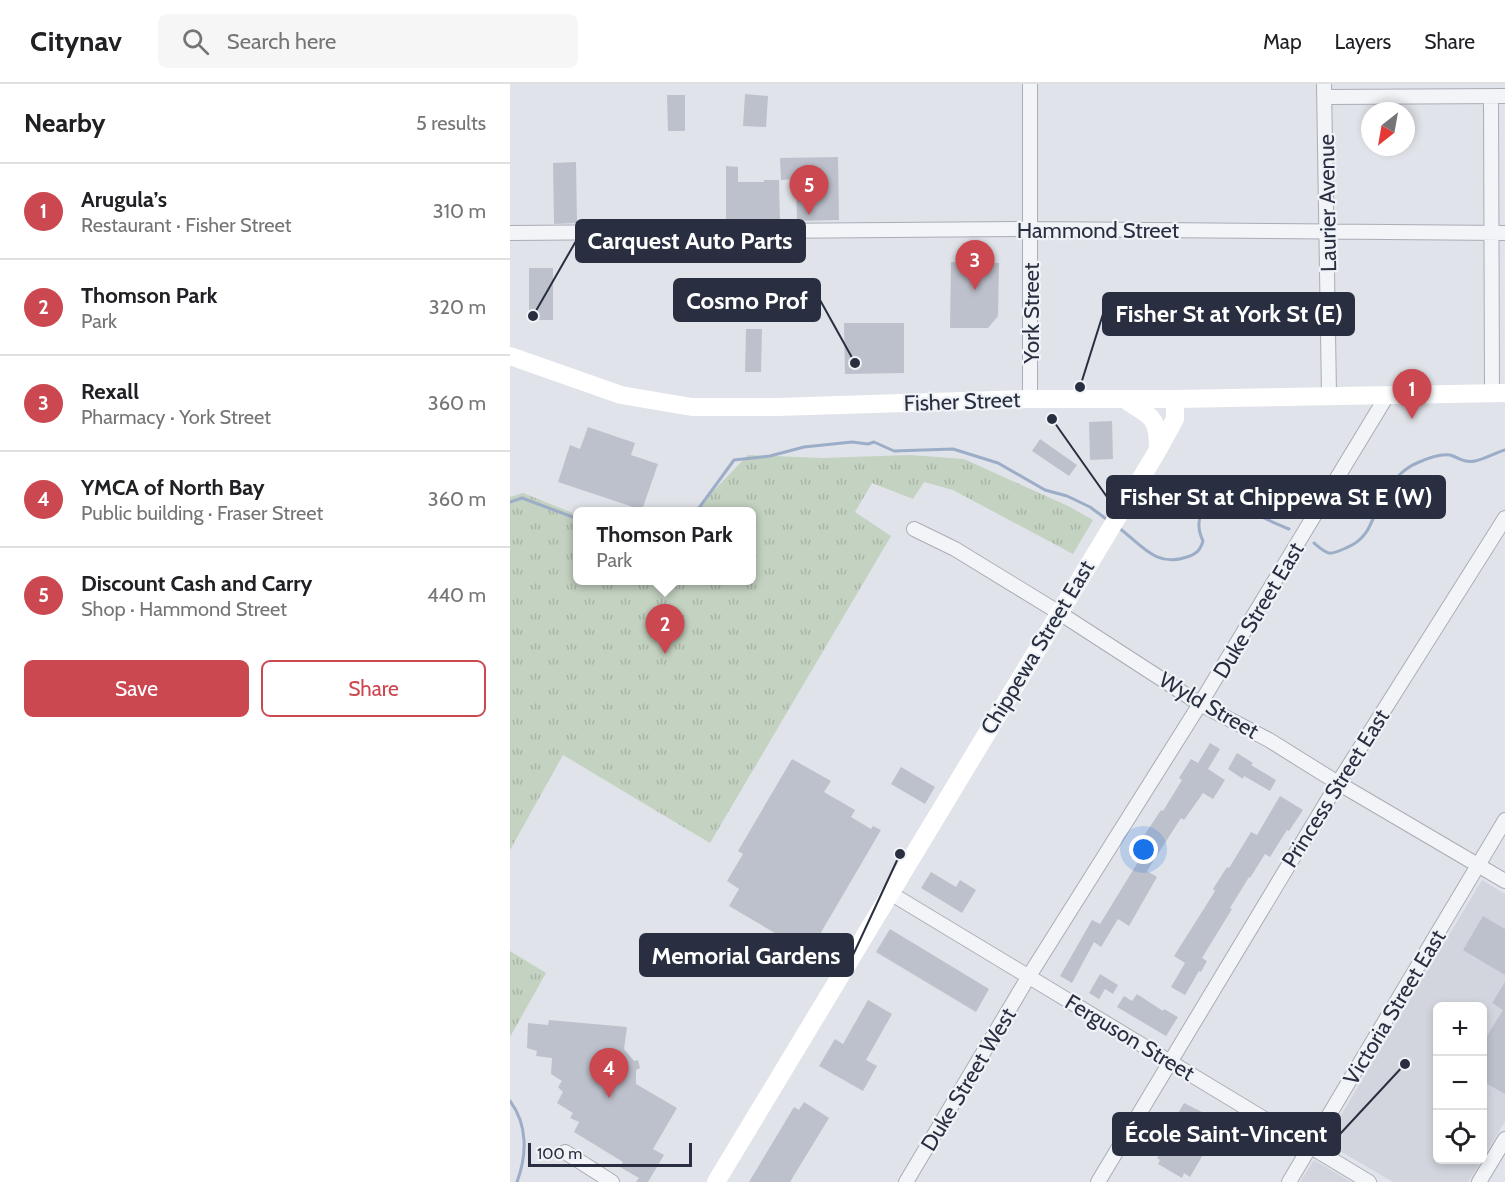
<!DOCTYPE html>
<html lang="en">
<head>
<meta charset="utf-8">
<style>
	body { margin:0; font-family:Cabin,sans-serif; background:#f6f6f6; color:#202124 }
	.controls { position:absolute; right:18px; bottom:18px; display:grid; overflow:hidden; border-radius:9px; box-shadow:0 3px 9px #0003 }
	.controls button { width:54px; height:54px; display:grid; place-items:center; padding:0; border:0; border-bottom:2px solid #e0e0e0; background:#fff; color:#202124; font:30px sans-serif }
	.compass { position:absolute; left:851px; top:18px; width:54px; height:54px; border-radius:50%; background:#fff; box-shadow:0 3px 9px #0003; rotate:211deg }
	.scale { position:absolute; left:18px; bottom:15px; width:164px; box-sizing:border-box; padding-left:6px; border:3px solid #292f40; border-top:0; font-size:16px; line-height:21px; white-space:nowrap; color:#292f40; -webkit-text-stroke:4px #eff2f6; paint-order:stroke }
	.you { position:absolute; left:634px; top:766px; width:21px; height:21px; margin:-15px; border:4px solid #fff; border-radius:50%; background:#1a73e8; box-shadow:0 0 0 9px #1a73e833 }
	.badge { display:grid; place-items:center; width:39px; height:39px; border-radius:50%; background:#cb4851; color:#fff; font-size:20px; font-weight:700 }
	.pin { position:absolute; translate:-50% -50px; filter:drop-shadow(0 2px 3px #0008) }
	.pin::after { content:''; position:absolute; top:32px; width:21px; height:18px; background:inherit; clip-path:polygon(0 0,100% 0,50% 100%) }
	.popup { position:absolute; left:63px; top:423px; width:183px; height:78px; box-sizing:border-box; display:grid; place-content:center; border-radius:9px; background:#fff; filter:drop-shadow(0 2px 4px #0005); font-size:20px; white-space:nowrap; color:#757577 }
	.popup b { font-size:22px; color:#202124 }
	.popup::after { content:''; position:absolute; left:50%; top:100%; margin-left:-12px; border:12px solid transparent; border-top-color:#fff }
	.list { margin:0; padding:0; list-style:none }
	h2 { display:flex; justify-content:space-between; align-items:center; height:78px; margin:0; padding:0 24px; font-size:26px }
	h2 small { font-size:20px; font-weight:400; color:#757577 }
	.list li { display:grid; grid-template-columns:39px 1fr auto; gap:18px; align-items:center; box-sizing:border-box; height:96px; padding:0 24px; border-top:2px solid #e0e0e0 }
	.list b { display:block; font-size:22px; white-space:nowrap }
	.list p { margin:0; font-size:20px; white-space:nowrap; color:#757577 }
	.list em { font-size:20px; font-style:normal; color:#757577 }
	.actions { display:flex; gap:12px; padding:18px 24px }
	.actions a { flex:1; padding:14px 0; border:2px solid #cb4851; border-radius:9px; text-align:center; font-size:21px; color:#cb4851 }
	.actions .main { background:#cb4851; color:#fff }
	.icon { flex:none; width:33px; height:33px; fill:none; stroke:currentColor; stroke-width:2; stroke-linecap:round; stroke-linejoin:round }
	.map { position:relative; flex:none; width:995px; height:1098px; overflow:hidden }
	header { display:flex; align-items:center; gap:36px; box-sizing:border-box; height:84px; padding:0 30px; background:#fff; border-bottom:2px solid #e0e0e0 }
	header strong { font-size:28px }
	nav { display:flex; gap:33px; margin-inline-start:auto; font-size:21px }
	.search { width:420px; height:54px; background:#f6f6f6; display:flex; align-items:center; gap:15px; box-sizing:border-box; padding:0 21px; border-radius:9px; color:#757577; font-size:22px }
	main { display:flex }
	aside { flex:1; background:#fff }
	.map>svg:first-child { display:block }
	.built { fill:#d2d5dd }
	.park { fill:url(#park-tufts) }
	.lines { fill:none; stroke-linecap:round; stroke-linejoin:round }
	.stream { stroke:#9cadc8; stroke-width:3 }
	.building { fill:#bdc1cb }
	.street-casing { stroke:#a9adb6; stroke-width:16 }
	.street { stroke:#f3f4f7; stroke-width:14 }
	.secondary { stroke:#fff; stroke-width:18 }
	.labels { text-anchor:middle; stroke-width:4.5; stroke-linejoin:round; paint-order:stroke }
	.street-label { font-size:22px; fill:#292f40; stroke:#eff2f6 }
	.leader { fill:none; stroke:#292f40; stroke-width:2 }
	.callout-dot { fill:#292f40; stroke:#eff2f6; stroke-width:2 }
	.callout { fill:#292f40; stroke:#292f40; stroke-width:2 }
	.callout-label { font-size:24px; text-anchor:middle; font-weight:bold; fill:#fff }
</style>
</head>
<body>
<header>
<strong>Citynav</strong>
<div class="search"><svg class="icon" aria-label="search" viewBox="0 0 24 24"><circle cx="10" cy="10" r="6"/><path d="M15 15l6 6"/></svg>Search here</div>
<nav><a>Map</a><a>Layers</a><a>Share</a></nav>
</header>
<main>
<aside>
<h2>Nearby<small>5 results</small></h2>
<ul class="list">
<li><span class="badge">1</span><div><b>Arugula’s</b><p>Restaurant · Fisher Street</p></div><em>310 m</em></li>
<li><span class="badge">2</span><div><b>Thomson Park</b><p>Park</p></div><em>320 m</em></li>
<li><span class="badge">3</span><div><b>Rexall</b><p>Pharmacy · York Street</p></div><em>360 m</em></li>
<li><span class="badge">4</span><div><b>YMCA of North Bay</b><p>Public building · Fraser Street</p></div><em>360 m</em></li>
<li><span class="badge">5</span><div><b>Discount Cash and Carry</b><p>Shop · Hammond Street</p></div><em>440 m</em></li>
</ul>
<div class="actions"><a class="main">Save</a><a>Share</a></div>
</aside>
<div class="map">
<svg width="995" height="1098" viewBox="0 0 995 1098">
	<defs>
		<pattern id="park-tufts" width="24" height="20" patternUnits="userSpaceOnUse" patternTransform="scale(1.5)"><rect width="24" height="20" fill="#c4d2c1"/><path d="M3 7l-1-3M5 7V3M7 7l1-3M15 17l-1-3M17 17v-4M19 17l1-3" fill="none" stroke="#a8b5a7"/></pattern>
	</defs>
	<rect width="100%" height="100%" fill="#e0e3e9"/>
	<path class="built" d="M 972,796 L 995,810 L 995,1037 L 973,1074 L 972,922 L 928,922 L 928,1076 L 972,1076 L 958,1098 L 883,1098 L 815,1058 Z
		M 804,1076 L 841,1098 L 790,1098 Z"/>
	<path class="park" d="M 238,371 L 312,374 L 400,371 L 454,375 L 558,422 L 583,436 L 563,470 L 443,406 L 414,398 L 403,415 L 362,399 L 345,428 L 381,452 L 200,759 L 53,671 L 0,766 L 0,413 L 13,409 L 68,431 L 68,496 L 242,496 L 242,428 L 184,427 Z
		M 0,867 L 36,889 L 0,953 Z"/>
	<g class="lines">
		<path class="stream" d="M 0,418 L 12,414 L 68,435
			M 186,428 L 224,376 L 260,372 L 294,363 L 342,358 L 358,360 L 364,358 L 384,367 L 443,365 L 488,379 L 535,406 L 557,412 L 580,423 L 599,437
			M 609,444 C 631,460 645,484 677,473 C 686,470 690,467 693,457 C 688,447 688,435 692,425 C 702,402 723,416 736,424 C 749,433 765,439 779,445
			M 804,459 C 818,471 818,472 836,464 C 865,452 861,428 877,406 C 886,394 893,385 907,379 C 916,375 933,368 943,372 C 951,375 955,379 965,377 C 975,375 985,369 995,366
			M 0,1017 C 18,1041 17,1071 7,1098"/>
	</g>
	<path class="building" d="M 235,10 L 258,12 L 256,43 L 233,42 Z
		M 157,11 L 175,11 L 175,47 L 158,47 Z
		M 328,73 L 329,136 L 287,137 L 286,95 L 271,96 L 270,74 Z
		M 66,78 L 67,139 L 44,140 L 43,79 Z
		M 216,82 L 228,83 L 228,98 L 254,98 L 254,96 L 269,96 L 270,138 L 216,138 Z
		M 441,178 L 489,179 L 488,232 L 478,244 L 440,244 Z
		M 19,184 L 43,184 L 43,236 L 19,236 Z
		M 334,239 L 394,239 L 394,289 L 335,290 Z
		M 236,245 L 252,245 L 251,288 L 235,288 Z
		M 602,337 L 603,375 L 580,376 L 579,338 Z
		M 78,343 L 125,359 L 121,371 L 148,380 L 132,426 L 48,398 L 60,361 L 70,365 Z
		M 530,355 L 567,381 L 559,392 L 522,367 Z
		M 700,659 L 710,665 L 698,685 L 715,696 L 703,715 L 693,709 L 674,736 L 671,734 L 637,787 L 647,793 L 619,842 L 608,835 L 591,863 L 584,858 L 562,899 L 550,892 L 582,836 L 590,840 L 628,778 L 620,773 L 651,726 L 653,727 L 672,696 L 669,694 L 681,675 L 688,679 Z
		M 727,669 L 743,679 L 741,681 L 766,696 L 760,707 L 734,692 L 733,695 L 718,685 Z
		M 282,675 L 321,697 L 314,708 L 345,726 L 341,733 L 361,745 L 363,742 L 371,746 L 299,869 L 219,822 L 229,805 L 217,797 L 233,770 L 228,767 Z
		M 391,683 L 425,703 L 415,720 L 381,700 Z
		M 770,712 L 793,726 L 779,747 L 777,746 L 760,773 L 755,770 L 740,794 L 739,793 L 720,824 L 722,825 L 692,874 L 697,877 L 691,888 L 689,887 L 675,911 L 661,903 L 675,879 L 664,872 L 690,831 L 705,807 L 703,805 L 717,783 L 719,784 L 741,748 L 747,751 Z
		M 421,788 L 446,803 L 450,796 L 466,806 L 452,829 L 411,804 Z
		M 973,832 L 995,845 L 995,891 L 953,866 Z
		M 380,845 L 479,905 L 466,928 L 366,868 Z
		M 590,890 L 608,901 L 603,910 L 595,905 L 589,915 L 579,909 Z
		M 995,898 L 995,1010 L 972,997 L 972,960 L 993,926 L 982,919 Z
		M 627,910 L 653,927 L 654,925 L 668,933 L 656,952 L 607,923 L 614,912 L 622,917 Z
		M 358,916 L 382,930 L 356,976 L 367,982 L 353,1007 L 309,982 L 325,955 L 333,960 Z
		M 39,936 L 117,943 L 114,965 L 124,977 L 128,976 L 130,984 L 126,986 L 126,1000 L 167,1024 L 143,1065 L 154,1071 L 138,1098 L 126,1098 L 129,1094 L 110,1083 L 113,1078 L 64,1048 L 69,1038 L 60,1034 L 63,1029 L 47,1019 L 53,1008 L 48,1003 L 52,997 L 41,990 L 42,974 L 26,972 L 27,967 L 17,964 L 18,939 L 38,941 Z
		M 294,1018 L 319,1034 L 280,1098 L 239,1098 L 284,1023 L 289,1026 Z
		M 674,1019 L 700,1032 L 698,1035 L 715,1045 L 706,1060 L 701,1057 L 680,1093 L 674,1089 L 672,1094 L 648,1080 L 650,1076 L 647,1074 L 668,1039 L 664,1036 Z"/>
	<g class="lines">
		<defs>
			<path id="street" d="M 520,0 L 520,315
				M 814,0 L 819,311
				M 981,12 L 982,308
				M 815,13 L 995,12
				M 0,149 L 521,145 L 995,149
				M 404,445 L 445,465 L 548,528 L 690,620 L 759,656 L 828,699 L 995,797
				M 380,809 L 859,1098
				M 55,1068 L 102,1098
				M 396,1098 L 519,892 L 690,620 L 878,310
				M 588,1098 L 828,699 L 995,434
				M 779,1098 L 995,736
				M 969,1098 L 995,1055"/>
		</defs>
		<use href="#street" class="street-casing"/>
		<use href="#street" class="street"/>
		<path class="secondary" d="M 0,272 L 111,311 L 182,323 L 267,323 L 520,315 L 665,315 L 995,309
			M 614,315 C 641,334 648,330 648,366
			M 206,1098 L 648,366 L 665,335 L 665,315"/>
	</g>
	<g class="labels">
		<g class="street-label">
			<text transform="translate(817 119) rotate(-91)" y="8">Laurier Avenue</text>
			<text x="588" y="154">Hammond Street</text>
			<text transform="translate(521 229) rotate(-90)" y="8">York Street</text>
			<text transform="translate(452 317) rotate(-2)" y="8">Fisher Street</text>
			<text transform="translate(748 526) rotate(-59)" y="8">Duke Street East</text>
			<text transform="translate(527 563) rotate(-59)" y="8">Chippewa Street East</text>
			<text transform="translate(699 621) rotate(30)" y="8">Wyld Street</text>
			<text transform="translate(825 704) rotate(-58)" y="8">Princess Street East</text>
			<text transform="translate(884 923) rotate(-59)" y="8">Victoria Street East</text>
			<text transform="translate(620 953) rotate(31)" y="8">Ferguson Street</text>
			<text transform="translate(458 995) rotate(-59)" y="8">Duke Street West</text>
		</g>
	</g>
	<path class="leader" d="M23 232L66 157M345 279L310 216M570 303L593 230M542 335L597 413M390 770L343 871M895 980L830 1050"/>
	<g class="callout-dot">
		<circle cx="23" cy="232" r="6"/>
		<circle cx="345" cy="279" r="6"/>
		<circle cx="570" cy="303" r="6"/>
		<circle cx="542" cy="335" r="6"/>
		<circle cx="390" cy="770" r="6"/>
		<circle cx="895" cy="980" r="6"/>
	</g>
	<g class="callout">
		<rect x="66" y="136" width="229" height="42" rx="6"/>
		<rect x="164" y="195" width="146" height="42" rx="6"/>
		<rect x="593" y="209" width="251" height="42" rx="6"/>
		<rect x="597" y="392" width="338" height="42" rx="6"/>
		<rect x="130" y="850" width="213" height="42" rx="6"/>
		<rect x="603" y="1029" width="227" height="42" rx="6"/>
	</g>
	<g class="callout-label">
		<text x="180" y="165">Carquest Auto Parts</text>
		<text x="237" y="225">Cosmo Prof</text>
		<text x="719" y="238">Fisher St at York St (E)</text>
		<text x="766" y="421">Fisher St at Chippewa St E (W)</text>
		<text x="236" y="880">Memorial Gardens</text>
		<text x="716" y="1058">École Saint-Vincent</text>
	</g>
</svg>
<div class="controls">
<button>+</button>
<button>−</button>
<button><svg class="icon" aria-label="locate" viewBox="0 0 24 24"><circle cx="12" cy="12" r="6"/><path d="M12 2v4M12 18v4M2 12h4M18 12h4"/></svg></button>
</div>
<svg class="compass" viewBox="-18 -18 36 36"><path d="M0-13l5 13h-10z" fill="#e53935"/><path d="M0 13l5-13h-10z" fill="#757577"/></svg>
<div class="scale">100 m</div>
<div class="you"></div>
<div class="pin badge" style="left:902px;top:335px">1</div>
<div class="pin badge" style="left:155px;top:570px">2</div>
<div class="popup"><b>Thomson Park</b>Park</div>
<div class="pin badge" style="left:465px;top:206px">3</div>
<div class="pin badge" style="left:99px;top:1014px">4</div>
<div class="pin badge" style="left:299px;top:131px">5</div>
</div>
</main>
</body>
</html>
